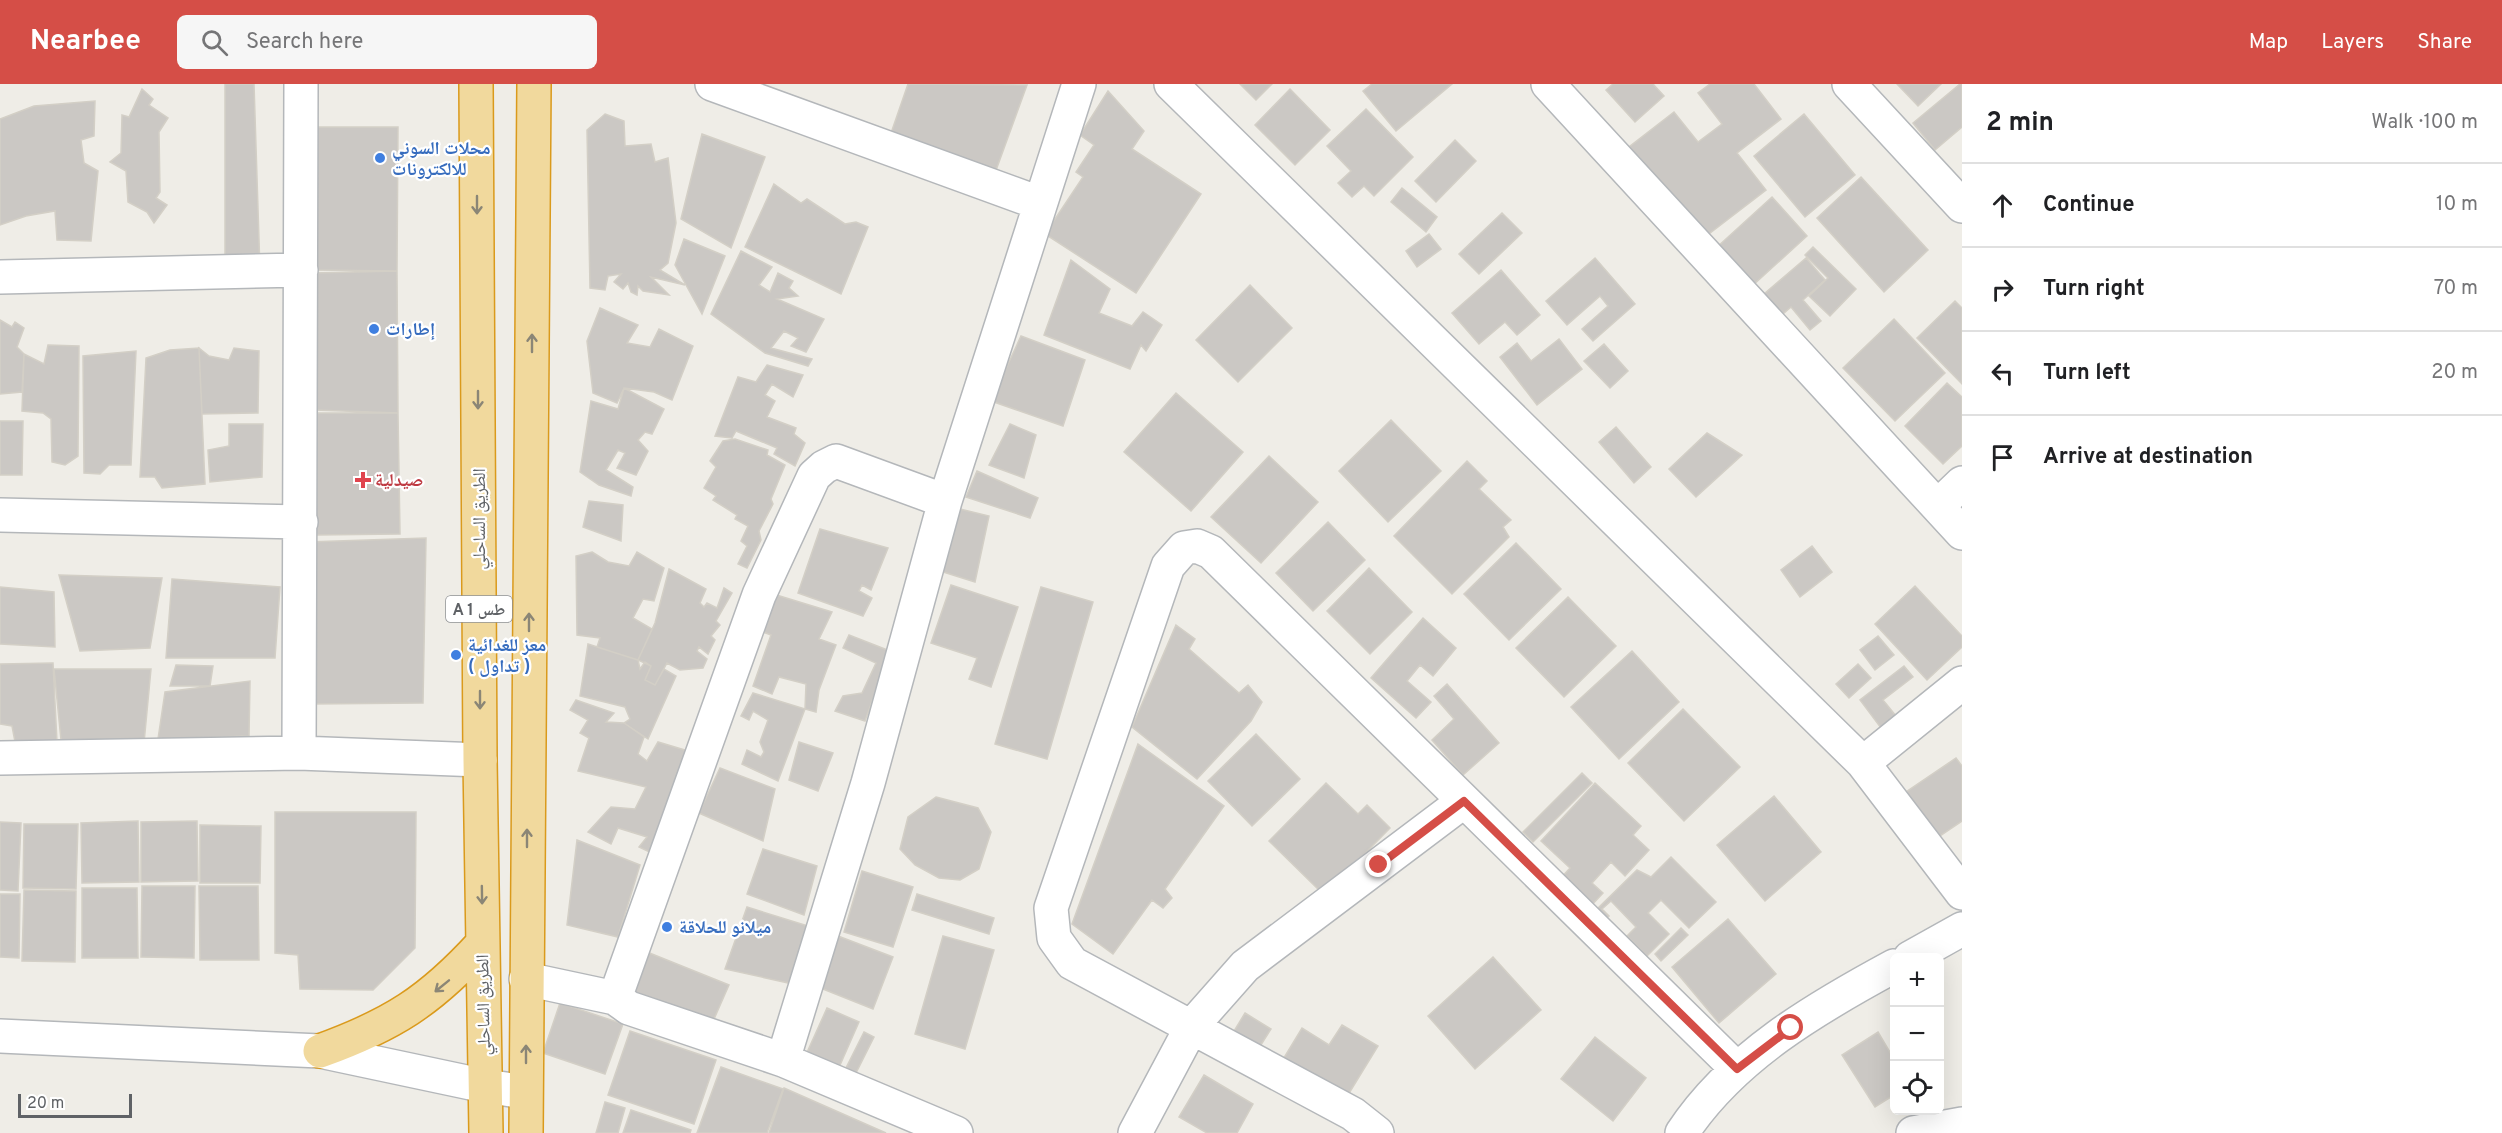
<!DOCTYPE html>
<html lang="en">
<head>
<meta charset="utf-8">
<style>
	body { margin:0; font-family:Overpass,"Noto Naskh Arabic",sans-serif; background:#f6f6f6; color:#202124 }
	.controls { position:absolute; right:18px; bottom:18px; display:grid; overflow:hidden; border-radius:9px; box-shadow:0 6px 24px #0002 }
	.controls button { width:54px; height:54px; display:grid; place-items:center; padding:0; border:0; border-bottom:2px solid #e0e0e0; background:#fff; color:#202124; font:30px sans-serif }
	.scale { position:absolute; left:18px; bottom:15px; width:114px; box-sizing:border-box; padding-left:6px; border:3px solid #5f6266; border-top:0; font-size:16px; line-height:21px; white-space:nowrap; color:#5f6266; -webkit-text-stroke:4px #fff; paint-order:stroke }
	.stop { position:absolute; width:18px; height:18px; margin:-14px; border:4px solid #d54e47; border-radius:50%; background:#fff }
	.stop.end { background:#d54e47; border-color:#fff; box-shadow:0 2px 6px #0008 }
	.list { margin:0; padding:0; list-style:none }
	h2 { display:flex; justify-content:space-between; align-items:center; height:78px; margin:0; padding:0 24px; font-size:26px }
	h2 small { font-size:20px; font-weight:400; color:#757577 }
	.list li { display:grid; grid-template-columns:39px 1fr auto; gap:18px; align-items:center; box-sizing:border-box; height:84px; padding:0 24px; border-top:2px solid #e0e0e0 }
	.list b { display:block; font-size:22px; white-space:nowrap }
	.list em { font-size:20px; font-style:normal; color:#757577 }
	.icon { flex:none; width:33px; height:33px; fill:none; stroke:currentColor; stroke-width:2; stroke-linecap:round; stroke-linejoin:round }
	.map { position:relative; flex:none; width:1962px; height:1049px; overflow:hidden }
	header { display:flex; align-items:center; gap:36px; box-sizing:border-box; height:84px; padding:0 30px; background:#d54e47; color:#fff }
	header strong { font-size:28px }
	nav { display:flex; gap:33px; margin-inline-start:auto; font-size:21px }
	.search { width:420px; height:54px; background:#f6f6f6; display:flex; align-items:center; gap:15px; box-sizing:border-box; padding:0 21px; border-radius:9px; color:#757577; font-size:22px }
	main { display:flex }
	aside { flex:1; background:#fff }
	.map>svg:first-child { display:block }
	.building { fill:#cbc8c4; stroke:#d3cfc6; stroke-width:1.5 }
	.lines { fill:none; stroke-linecap:round; stroke-linejoin:round }
	.minor-casing { stroke:#b4b7ba; stroke-width:36 }
	.highway-casing { stroke:#da9a1c; stroke-width:36 }
	.minor { stroke:#fff; stroke-width:33 }
	.highway { stroke:#f1d99d; stroke-width:33 }
	.oneway { stroke:#8b8676 }
	.route { stroke:#d54e47; stroke-width:8 }
	.shop-dot { fill:#3f7fe0; stroke:#fff; stroke-width:2 }
	.health-dot { fill:#e0444e; stroke:#fff; stroke-width:2 }
	.labels { text-anchor:middle; stroke-width:4.5; stroke-linejoin:round; paint-order:stroke }
	.shield { fill:#fff; stroke:#8f9194; stroke-width:1.5 }
	.shield-label { font-size:16px; font-weight:bold; fill:#5f6266 }
	.shop-label { font-size:18px; font-weight:bold; fill:#366cbe; stroke:#fff; text-anchor:start }
	.health-label { font-size:18px; font-weight:bold; fill:#be3a42; stroke:#fff; text-anchor:start }
	.street-label { font-size:18px; fill:#5f6266; stroke:#fff }
</style>
</head>
<body>
<header>
<strong>Nearbee</strong>
<div class="search"><svg class="icon" aria-label="search" viewBox="0 0 24 24"><circle cx="10" cy="10" r="6"/><path d="M15 15l6 6"/></svg>Search here</div>
<nav><a>Map</a><a>Layers</a><a>Share</a></nav>
</header>
<main>
<div class="map">
<svg width="1962" height="1049" viewBox="0 0 1962 1049">
	<rect width="100%" height="100%" fill="#efede7"/>
	<path class="building" d="M 225,0 L 254,0 L 260,187 L 225,188 Z
		M 908,0 L 1027,1 L 995,89 L 890,52 Z
		M 1240,0 L 1272,0 L 1256,16 Z
		M 1372,0 L 1452,0 L 1396,47 L 1363,7 Z
		M 1613,0 L 1653,0 L 1664,12 L 1635,38 L 1606,6 Z
		M 1710,0 L 1754,0 L 1781,35 L 1737,69 L 1766,106 L 1701,156 L 1629,63 L 1674,28 L 1698,58 L 1722,40 L 1698,9 Z
		M 1897,0 L 1941,0 L 1918,22 Z
		M 1960,0 L 1962,0 L 1962,43 L 1935,66 L 1913,39 Z
		M 142,5 L 153,15 L 149,21 L 168,34 L 159,48 L 160,108 L 156,114 L 167,121 L 154,139 L 147,128 L 128,118 L 126,87 L 110,78 L 121,69 L 122,31 L 129,33 Z
		M 1290,5 L 1330,46 L 1295,81 L 1255,41 Z
		M 1108,7 L 1144,47 L 1132,65 L 1201,110 L 1136,209 L 1045,150 L 1083,93 L 1076,88 L 1094,61 L 1080,51 Z
		M 95,17 L 94,52 L 81,56 L 84,79 L 98,87 L 91,157 L 57,156 L 55,127 L 26,132 L 0,141 L 0,35 L 34,22 Z
		M 1366,25 L 1413,73 L 1374,112 L 1364,102 L 1352,113 L 1338,99 L 1351,87 L 1327,62 Z
		M 605,30 L 624,37 L 625,62 L 651,60 L 655,78 L 668,74 L 676,139 L 668,179 L 660,186 L 685,201 L 651,193 L 669,211 L 643,207 L 638,202 L 637,211 L 631,208 L 628,199 L 623,205 L 614,198 L 621,190 L 608,192 L 605,206 L 590,204 L 587,46 Z
		M 1804,30 L 1855,91 L 1805,133 L 1754,72 Z
		M 313,43 L 398,43 L 397,187 L 313,186 Z
		M 702,50 L 765,73 L 731,164 L 681,135 Z
		M 1455,56 L 1476,77 L 1436,118 L 1415,97 Z
		M 1861,93 L 1928,166 L 1884,208 L 1817,134 Z
		M 774,100 L 801,119 L 807,115 L 845,140 L 856,138 L 868,143 L 841,210 L 745,163 Z
		M 1402,104 L 1437,133 L 1426,148 L 1391,118 Z
		M 1772,113 L 1807,152 L 1751,203 L 1716,164 Z
		M 1502,129 L 1522,149 L 1479,190 L 1459,170 Z
		M 1429,150 L 1441,165 L 1417,183 L 1406,167 Z
		M 684,155 L 725,172 L 702,230 L 675,181 Z
		M 1813,163 L 1856,205 L 1830,232 L 1809,212 L 1828,194 L 1805,171 Z
		M 741,167 L 772,183 L 759,201 L 770,208 L 778,189 L 793,197 L 789,204 L 798,212 L 777,215 L 824,235 L 806,268 L 791,262 L 798,254 L 784,247 L 771,264 L 812,275 L 808,282 L 765,269 L 711,230 Z
		M 1595,174 L 1635,220 L 1593,257 L 1582,245 L 1608,222 L 1600,212 L 1567,241 L 1546,217 Z
		M 1806,174 L 1825,196 L 1803,216 L 1821,237 L 1810,246 L 1791,223 L 1776,236 L 1758,215 Z
		M 1071,176 L 1110,205 L 1099,229 L 1132,242 L 1143,228 L 1162,241 L 1146,267 L 1141,261 L 1130,285 L 1044,251 Z
		M 1501,186 L 1540,231 L 1517,251 L 1505,238 L 1479,260 L 1452,229 Z
		M 397,187 L 398,329 L 315,326 L 313,189 Z
		M 1250,201 L 1292,244 L 1238,298 L 1196,256 Z
		M 1955,217 L 1962,224 L 1962,300 L 1917,254 Z
		M 600,224 L 638,241 L 627,259 L 650,263 L 659,245 L 693,262 L 672,316 L 654,308 L 624,304 L 617,319 L 593,309 L 587,257 Z
		M 1894,235 L 1945,289 L 1895,337 L 1843,284 Z
		M 0,236 L 12,243 L 15,238 L 24,244 L 17,263 L 24,270 L 22,308 L 0,310 Z
		M 1021,252 L 1085,276 L 1063,342 L 991,317 Z
		M 1559,255 L 1582,285 L 1537,321 L 1500,273 L 1517,259 L 1531,277 Z
		M 1604,260 L 1628,287 L 1610,304 L 1584,277 Z
		M 48,261 L 79,262 L 78,372 L 65,381 L 52,378 L 51,335 L 43,329 L 22,327 L 24,270 L 44,280 Z
		M 199,264 L 205,400 L 162,404 L 155,393 L 140,393 L 146,274 L 170,266 Z
		M 199,264 L 209,272 L 229,276 L 234,264 L 259,267 L 258,329 L 202,330 Z
		M 136,267 L 131,381 L 109,381 L 100,390 L 84,389 L 83,272 Z
		M 767,281 L 803,291 L 793,313 L 772,300 L 765,311 L 775,317 L 767,333 L 796,344 L 794,350 L 805,359 L 795,382 L 774,370 L 777,364 L 736,347 L 732,354 L 715,352 L 738,293 L 756,298 Z
		M 1947,299 L 1962,313 L 1962,362 L 1943,380 L 1905,342 Z
		M 624,304 L 664,325 L 652,350 L 645,348 L 638,356 L 648,367 L 636,391 L 617,384 L 625,369 L 618,366 L 606,386 L 633,403 L 631,412 L 599,401 L 580,388 L 591,317 L 618,325 Z
		M 1176,309 L 1243,368 L 1191,427 L 1124,368 Z
		M 314,329 L 398,329 L 400,450 L 316,451 Z
		M 1391,336 L 1441,387 L 1388,438 L 1339,387 Z
		M 0,337 L 23,337 L 22,391 L 0,391 Z
		M 229,340 L 263,340 L 262,393 L 210,398 L 208,366 L 229,362 Z
		M 1010,340 L 1036,351 L 1024,394 L 989,381 Z
		M 1616,343 L 1651,383 L 1634,399 L 1599,358 Z
		M 1707,349 L 1742,371 L 1696,413 L 1669,385 Z
		M 735,355 L 768,366 L 767,371 L 785,381 L 771,415 L 773,420 L 759,447 L 761,456 L 747,484 L 738,480 L 747,462 L 741,457 L 748,442 L 735,435 L 737,431 L 713,416 L 716,412 L 704,404 L 716,383 L 710,377 L 723,357 Z
		M 1269,372 L 1318,418 L 1261,479 L 1211,433 Z
		M 1467,377 L 1487,397 L 1479,405 L 1511,436 L 1503,443 L 1509,453 L 1452,510 L 1394,452 Z
		M 977,387 L 1038,414 L 1030,434 L 966,413 Z
		M 589,417 L 623,421 L 621,457 L 583,443 Z
		M 960,425 L 989,432 L 975,498 L 940,487 Z
		M 1328,438 L 1365,476 L 1313,527 L 1276,489 Z
		M 820,445 L 888,464 L 871,506 L 862,501 L 859,507 L 872,514 L 863,532 L 798,509 Z
		M 426,454 L 423,619 L 310,620 L 307,458 Z
		M 1516,459 L 1561,505 L 1509,556 L 1464,510 Z
		M 1812,462 L 1832,488 L 1800,513 L 1781,486 Z
		M 592,468 L 608,478 L 629,482 L 637,468 L 664,484 L 654,517 L 643,515 L 633,534 L 652,545 L 638,576 L 597,563 L 600,554 L 577,551 L 576,472 Z
		M 1369,484 L 1412,528 L 1370,570 L 1327,527 Z
		M 669,485 L 706,505 L 700,519 L 704,523 L 707,519 L 717,524 L 724,504 L 732,509 L 716,537 L 720,541 L 711,552 L 715,556 L 708,570 L 699,563 L 697,567 L 707,575 L 703,584 L 680,586 L 667,579 L 655,601 L 645,596 L 651,582 L 638,576 L 655,539 Z
		M 59,491 L 162,494 L 150,564 L 80,567 Z
		M 172,495 L 280,503 L 275,574 L 166,574 Z
		M 951,501 L 1018,523 L 991,603 L 969,595 L 977,574 L 931,559 Z
		M 1915,502 L 1962,552 L 1962,563 L 1927,596 L 1875,540 Z
		M 0,503 L 54,508 L 55,563 L 0,560 Z
		M 1041,503 L 1093,518 L 1047,675 L 995,660 Z
		M 770,509 L 832,528 L 819,555 L 836,561 L 819,606 L 816,628 L 805,625 L 806,600 L 779,593 L 772,610 L 753,602 L 771,551 L 755,545 Z
		M 1568,513 L 1616,562 L 1564,613 L 1516,564 Z
		M 1423,534 L 1456,564 L 1433,592 L 1420,581 L 1407,597 L 1431,618 L 1416,634 L 1371,594 Z
		M 1176,541 L 1195,555 L 1189,565 L 1239,609 L 1248,601 L 1262,618 L 1251,637 L 1197,695 L 1132,643 Z
		M 849,551 L 890,567 L 865,637 L 835,627 L 843,612 L 862,609 L 876,579 L 843,564 Z
		M 1878,552 L 1894,571 L 1875,586 L 1860,566 Z
		M 588,560 L 638,576 L 640,585 L 645,578 L 651,582 L 645,596 L 655,601 L 664,585 L 676,592 L 648,655 L 624,639 L 630,635 L 625,623 L 580,612 Z
		M 1632,567 L 1679,618 L 1619,675 L 1571,623 Z
		M 53,579 L 57,658 L 16,663 L 12,642 L 0,640 L 0,580 Z
		M 1858,580 L 1871,594 L 1849,614 L 1836,600 Z
		M 176,581 L 213,582 L 210,602 L 170,602 Z
		M 1904,582 L 1913,593 L 1883,616 L 1896,632 L 1881,644 L 1860,616 Z
		M 54,585 L 151,585 L 144,659 L 61,656 Z
		M 250,597 L 249,652 L 158,655 L 165,608 Z
		M 1447,600 L 1499,659 L 1463,691 L 1432,656 L 1454,635 L 1434,612 Z
		M 753,609 L 805,625 L 778,697 L 742,680 L 747,666 L 761,673 L 764,668 L 760,658 L 768,636 L 753,627 L 749,636 L 741,632 Z
		M 576,616 L 614,629 L 606,638 L 624,639 L 644,653 L 638,670 L 647,677 L 658,658 L 695,669 L 658,772 L 639,763 L 647,753 L 618,744 L 611,760 L 588,748 L 611,723 L 635,725 L 646,703 L 578,687 L 589,654 L 580,649 L 588,636 L 570,626 Z
		M 1683,625 L 1740,683 L 1684,737 L 1628,679 Z
		M 1256,650 L 1300,695 L 1252,742 L 1208,697 Z
		M 799,658 L 833,669 L 818,707 L 789,696 Z
		M 1138,660 L 1224,722 L 1165,805 L 1172,814 L 1163,824 L 1152,816 L 1113,870 L 1072,840 Z
		M 1956,674 L 1962,682 L 1962,737 L 1934,756 L 1903,710 Z
		M 720,684 L 775,705 L 763,757 L 699,729 Z
		M 1582,689 L 1592,699 L 1533,758 L 1523,748 Z
		M 1326,699 L 1358,730 L 1367,721 L 1390,744 L 1324,811 L 1269,757 Z
		M 1595,699 L 1641,742 L 1633,751 L 1649,766 L 1625,792 L 1611,778 L 1592,799 L 1603,809 L 1590,823 L 1560,795 L 1570,784 L 1541,757 Z
		M 1774,712 L 1821,768 L 1765,817 L 1717,761 Z
		M 936,713 L 978,724 L 991,748 L 979,785 L 960,796 L 939,794 L 915,781 L 900,765 L 908,733 Z
		M 275,728 L 416,728 L 415,864 L 373,906 L 300,905 L 298,871 L 275,869 Z
		M 138,737 L 139,798 L 82,799 L 81,739 Z
		M 197,737 L 198,797 L 141,798 L 141,738 Z
		M 0,738 L 21,739 L 18,807 L 0,806 Z
		M 24,740 L 78,740 L 76,805 L 23,804 Z
		M 200,741 L 261,742 L 260,799 L 200,799 Z
		M 577,756 L 640,781 L 618,853 L 567,841 Z
		M 763,765 L 817,782 L 804,831 L 747,810 Z
		M 1671,773 L 1716,818 L 1689,844 L 1661,816 L 1648,829 L 1669,850 L 1647,872 L 1627,852 L 1636,843 L 1611,817 L 1602,825 L 1609,832 L 1603,838 L 1593,829 L 1637,786 L 1651,793 Z
		M 862,787 L 913,803 L 893,863 L 844,848 Z
		M 142,802 L 195,802 L 194,874 L 141,873 Z
		M 199,802 L 258,802 L 259,876 L 200,876 Z
		M 82,804 L 137,804 L 138,874 L 82,874 Z
		M 24,806 L 76,807 L 75,878 L 22,877 Z
		M 0,810 L 20,810 L 19,874 L 0,873 Z
		M 917,810 L 994,834 L 989,850 L 912,826 Z
		M 747,823 L 808,842 L 793,900 L 725,885 Z
		M 1728,835 L 1776,890 L 1719,939 L 1672,883 Z
		M 1681,844 L 1688,851 L 1661,877 L 1655,870 Z
		M 838,852 L 893,873 L 873,925 L 818,903 Z
		M 943,852 L 994,866 L 965,965 L 915,950 Z
		M 647,868 L 729,901 L 707,951 L 629,924 Z
		M 1493,873 L 1541,926 L 1475,985 L 1428,932 Z
		M 560,919 L 623,940 L 605,990 L 543,969 Z
		M 827,924 L 859,938 L 837,988 L 805,973 Z
		M 1245,929 L 1271,945 L 1254,972 L 1228,957 Z
		M 1342,941 L 1378,962 L 1348,1011 L 1307,986 L 1301,995 L 1279,982 L 1302,944 L 1329,961 Z
		M 630,947 L 716,976 L 694,1040 L 608,1011 Z
		M 864,948 L 874,953 L 856,989 L 846,984 Z
		M 1878,948 L 1894,975 L 1894,1011 L 1875,1023 L 1842,971 Z
		M 1595,953 L 1646,994 L 1613,1037 L 1561,995 Z
		M 721,983 L 783,1005 L 767,1049 L 697,1049 Z
		M 1204,991 L 1253,1020 L 1237,1049 L 1207,1049 L 1179,1033 Z
		M 784,1004 L 886,1049 L 769,1049 Z
		M 605,1018 L 625,1024 L 618,1049 L 596,1049 Z
		M 631,1026 L 691,1046 L 690,1049 L 623,1049 Z"/>
	<g class="lines">
		<defs>
			<path id="minor" d="M 712,0 L 1039,119
				M 1171,0 L 1863,679 L 1962,809
				M 1548,0 L 1962,449
				M 1849,0 L 1962,122
				M 0,193 L 301,186
				M 1938,422 L 1962,399
				M 0,431 L 301,438
				M 299,669 L 301,0
				M 0,674 L 299,669 L 480,676
				M 1863,679 L 1962,599
				M 1910,874 L 1962,845
				M 526,895 L 615,914 L 629,924 L 783,976 L 956,1049
				M 615,914 L 759,511 L 814,392 L 824,383 L 836,377 L 945,417
				M 0,952 L 320,967 L 485,1002 L 525,1008
				M 783,976 L 868,699 L 945,417 L 1079,0
				M 1135,1049 L 1192,942 L 1245,882 L 1464,717
				M 1377,1049 L 1353,1030 L 1072,879 L 1054,854 L 1051,824 L 1168,482 L 1184,464 L 1197,462 L 1211,468 L 1737,985
				M 1682,1049 C 1732,973 1816,924 1894,882
				M 1913,1049 L 1962,1040"/>
			<path id="highway" d="M 476,0 L 480,676 L 486,1049
				M 320,967 C 392,941 430,917 482,860
				M 526,1049 L 534,0"/>
		</defs>
		<use href="#minor" class="minor-casing"/>
		<use href="#highway" class="highway-casing"/>
		<use href="#minor" class="minor"/>
		<use href="#highway" class="highway"/>
	</g>
	<defs><path id="oneway-shaft" d="M-6 0H5M1.5-3L5.5 0L1.5 3" fill="none" stroke-width="1.6" stroke-linecap="round" stroke-linejoin="round" transform="scale(1.5)"/></defs>
	<g class="oneway">
		<use href="#oneway-shaft" transform="translate(477 121) rotate(90)"/>
		<use href="#oneway-shaft" transform="translate(532 259) rotate(-90)"/>
		<use href="#oneway-shaft" transform="translate(478 316) rotate(90)"/>
		<use href="#oneway-shaft" transform="translate(529 538) rotate(-90)"/>
		<use href="#oneway-shaft" transform="translate(480 616) rotate(90)"/>
		<use href="#oneway-shaft" transform="translate(527 754) rotate(-90)"/>
		<use href="#oneway-shaft" transform="translate(482 811) rotate(89)"/>
		<use href="#oneway-shaft" transform="translate(442 902) rotate(141)"/>
		<use href="#oneway-shaft" transform="translate(526 970) rotate(-90)"/>
	</g>
	<g class="lines">
		<path class="route" d="M 1379,781 L 1464,717 L 1737,985 L 1791,944"/>
	</g>
	<g class="shop-dot">
		<circle cx="380" cy="74" r="6"/>
		<circle cx="374" cy="245" r="6"/>
		<circle cx="456" cy="571" r="6"/>
		<circle cx="667" cy="843" r="6"/>
	</g>
	<path class="health-dot" d="M360 387h6v6h6v6h-6v6h-6v-6h-6v-6h6z"/>
	<g class="labels">
		<rect class="shield" x="446" y="512" width="66" height="26" rx="4.5"/>
		<g class="shield-label">
			<text x="479" y="531">A 1 طس</text>
		</g>
		<g class="shop-label">
			<text x="392" y="70">محلات السوني<tspan x="392" dy="21">للالكترونات</tspan></text>
			<text x="386" y="251">إطارات</text>
			<text x="468" y="567">معز للغدائية<tspan x="468" dy="21">( تداول )</tspan></text>
			<text x="679" y="849">ميلانو للحلاقة</text>
		</g>
		<g class="health-label">
			<text x="375" y="402">صيدلية</text>
		</g>
		<g class="street-label">
			<text transform="translate(479 435) rotate(-90)" y="6">الطريق الساحلي</text>
			<text transform="translate(483 921) rotate(-91)" y="6">الطريق الساحلي</text>
		</g>
	</g>
</svg>
<div class="controls">
<button>+</button>
<button>−</button>
<button><svg class="icon" aria-label="locate" viewBox="0 0 24 24"><circle cx="12" cy="12" r="6"/><path d="M12 2v4M12 18v4M2 12h4M18 12h4"/></svg></button>
</div>
<div class="scale">20 m</div>
<div class="stop" style="left:1791px;top:944px"></div>
<div class="stop end" style="left:1379px;top:781px"></div>
</div>
<aside>
<h2>2 min<small>Walk · 100 m</small></h2>
<ul class="list">
<li><svg class="icon" aria-label="ahead" viewBox="0 0 24 24"><path d="M12 20V5M6 11l6-6 6 6"/></svg><div><b>Continue</b></div><em>10 m</em></li>
<li><svg class="icon" aria-label="right" viewBox="0 0 24 24"><path d="M7 20v-9h11M14 6l5 5-5 5"/></svg><div><b>Turn right</b></div><em>70 m</em></li>
<li><svg class="icon" aria-label="left" viewBox="0 0 24 24"><path d="M17 20v-9H6M10 6l-5 5 5 5"/></svg><div><b>Turn left</b></div><em>20 m</em></li>
<li><svg class="icon" aria-label="arrive" viewBox="0 0 24 24"><path d="M6 21V4h12l-3 4 3 4H6"/></svg><div><b>Arrive at destination</b></div></li>
</ul>
</aside>
</main>
</body>
</html>
